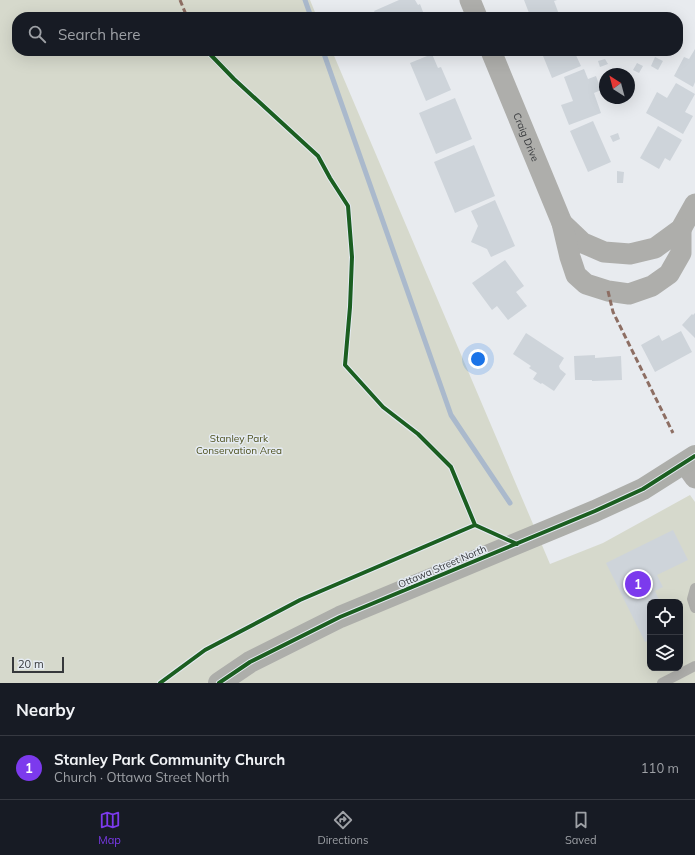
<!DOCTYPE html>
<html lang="en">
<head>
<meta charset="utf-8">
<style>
	body { margin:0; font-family:Mulish,sans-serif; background:#242831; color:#f1f3f6 }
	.controls { position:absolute; right:12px; bottom:12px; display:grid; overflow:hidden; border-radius:8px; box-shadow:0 4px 16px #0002 }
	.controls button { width:36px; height:36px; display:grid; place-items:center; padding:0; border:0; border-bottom:1px solid #363941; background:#171b24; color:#f1f3f6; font:20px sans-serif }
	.compass { position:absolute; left:599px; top:68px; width:36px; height:36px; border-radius:50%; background:#171b24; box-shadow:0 4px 16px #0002; rotate:324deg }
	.scale { position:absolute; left:12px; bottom:10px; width:52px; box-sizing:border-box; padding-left:4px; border:2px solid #36383b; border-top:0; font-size:11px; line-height:14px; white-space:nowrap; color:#36383b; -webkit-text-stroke:3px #e5ebf2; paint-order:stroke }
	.you { position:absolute; left:478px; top:359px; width:14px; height:14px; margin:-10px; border:3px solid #fff; border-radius:50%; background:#1a73e8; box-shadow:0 0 0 6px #1a73e833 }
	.badge { display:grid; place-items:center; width:26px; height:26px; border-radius:50%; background:#7c3aed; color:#fff; font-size:13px; font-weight:700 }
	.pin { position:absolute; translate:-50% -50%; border:2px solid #fff; box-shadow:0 1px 4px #0006 }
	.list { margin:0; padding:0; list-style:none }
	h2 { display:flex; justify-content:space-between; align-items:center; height:52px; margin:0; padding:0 16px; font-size:17px }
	h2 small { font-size:13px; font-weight:400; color:#9ea1a6 }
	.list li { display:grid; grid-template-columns:26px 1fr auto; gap:12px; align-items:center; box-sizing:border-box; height:64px; padding:0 16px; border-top:1px solid #363941 }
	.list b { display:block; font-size:15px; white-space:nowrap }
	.list p { margin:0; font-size:13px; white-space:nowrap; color:#9ea1a6 }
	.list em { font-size:13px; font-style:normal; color:#9ea1a6 }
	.icon { flex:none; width:22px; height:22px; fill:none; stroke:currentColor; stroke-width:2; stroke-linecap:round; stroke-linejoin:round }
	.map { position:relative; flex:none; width:695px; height:683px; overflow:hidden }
	.search { position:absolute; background:#171b24; box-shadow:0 4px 16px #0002; left:12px; right:12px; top:12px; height:44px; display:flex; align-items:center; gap:10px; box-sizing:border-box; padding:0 14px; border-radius:16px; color:#9ea1a6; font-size:15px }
	.sheet { height:116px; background:#171b24 }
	nav { display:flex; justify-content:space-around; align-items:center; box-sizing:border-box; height:56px; border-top:1px solid #363941; background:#171b24; font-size:11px; color:#9ea1a6 }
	nav a { display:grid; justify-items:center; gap:2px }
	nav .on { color:#7c3aed }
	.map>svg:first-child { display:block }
	.green { fill:#d6d9cc; fill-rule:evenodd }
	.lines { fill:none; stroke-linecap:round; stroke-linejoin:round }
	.stream { stroke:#aab9cc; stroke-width:5 }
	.building { fill:#ced4da }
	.lane { stroke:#aeaeab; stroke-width:10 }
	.street { stroke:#aeaeab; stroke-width:21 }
	.secondary { stroke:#adaeaa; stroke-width:22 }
	.quiet { stroke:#8d6e63; stroke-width:3; stroke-dasharray:6 3; stroke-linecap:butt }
	.cycleway-casing { stroke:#e5ebf2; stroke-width:6 }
	.cycleway { stroke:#1b5e20; stroke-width:4 }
	.labels { text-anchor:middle; stroke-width:3; stroke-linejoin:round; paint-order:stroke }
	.street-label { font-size:10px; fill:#36383b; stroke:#e5ebf2 }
	.park-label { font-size:10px; fill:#4b4e1a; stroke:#e5ebf2 }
</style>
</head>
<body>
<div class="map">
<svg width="695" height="683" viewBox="0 0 695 683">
	<rect width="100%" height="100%" fill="#e8ebef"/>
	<path class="green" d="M 0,0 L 310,0 L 317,17 L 17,17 L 17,51 L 332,51 L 550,564 L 603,543 L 690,495 L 695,502 L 695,683 L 0,683 ZM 650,602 L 680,602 L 680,668 L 650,668 Z"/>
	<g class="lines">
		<path class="stream" d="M 305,0 L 311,17
			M 323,51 L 451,415 L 510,503"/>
	</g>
	<path class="building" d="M 399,0 L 415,0 L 418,5 L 420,4 L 425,17 L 377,17 L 374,11 Z
		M 524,0 L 557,0 L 554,1 L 560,17 L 526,17 L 525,15 L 529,13 Z
		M 695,49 L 695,82 L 693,87 L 674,76 L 684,57 L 689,59 Z
		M 395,51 L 404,51 L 396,54 Z
		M 541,51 L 574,51 L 581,66 L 552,78 Z
		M 432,54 L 438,68 L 441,67 L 451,90 L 426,101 L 410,63 Z
		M 655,57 L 663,61 L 658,70 L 651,66 Z
		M 605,59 L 608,64 L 600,67 L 598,61 Z
		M 637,63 L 643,66 L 639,73 L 633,70 Z
		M 584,69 L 588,79 L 596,76 L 601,90 L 594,93 L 601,113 L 569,125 L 561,105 L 573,101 L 564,77 Z
		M 676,83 L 695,94 L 685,112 L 693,116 L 683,134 L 646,113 L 657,92 L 667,98 Z
		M 455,98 L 472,139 L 436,154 L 419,113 Z
		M 593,121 L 611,162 L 588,172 L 570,131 Z
		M 658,126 L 682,140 L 670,161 L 665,158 L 659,169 L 640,158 Z
		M 618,133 L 620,139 L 613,142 L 610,136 Z
		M 474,145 L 495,196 L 455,213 L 434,162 Z
		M 617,171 L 624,172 L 623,183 L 617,183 Z
		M 495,200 L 515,246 L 491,257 L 487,249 L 471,242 L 478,226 L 471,211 Z
		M 505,260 L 524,286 L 516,292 L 527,306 L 508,320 L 497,306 L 492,310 L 472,283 Z
		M 695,313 L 695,338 L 682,325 L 692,314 L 693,315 Z
		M 681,331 L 692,352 L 655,372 L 641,345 L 659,335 L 662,341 Z
		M 526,333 L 564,358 L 559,366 L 560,369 L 566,374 L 554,391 L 542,383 L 541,384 L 533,379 L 537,373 L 529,368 L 531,366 L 513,354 Z
		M 595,355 L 595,358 L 621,356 L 622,380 L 592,381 L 592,380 L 575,380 L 574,356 Z
		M 673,530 L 688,560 L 657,575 L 663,587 L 655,591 L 660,602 L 650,602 L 650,640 L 645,642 L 606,563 Z"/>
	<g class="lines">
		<path class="lane" d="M 695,588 L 692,599 L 695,608
			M 662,683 L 695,666"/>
		<g class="street">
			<path d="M 470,0 L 477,17"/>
			<path id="s1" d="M 491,51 L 562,223 L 583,243 L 604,252 L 630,254 L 655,248 L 681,229 L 695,204"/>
			<path d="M 562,223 L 570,257 L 576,275 L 586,284 L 608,291 L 629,294 L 652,286 L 669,274 L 681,253 L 681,229"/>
			<path d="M 685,464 L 695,478"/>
		</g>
		<path class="secondary" d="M 219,683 L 250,662 L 340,617 L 595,511 L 643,489 L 695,456"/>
		<path class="quiet" d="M 180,0 L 187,17
			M 608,291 L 613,312 L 673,433"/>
		<defs>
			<path id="cycleway" d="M 207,51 L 234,79 L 318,156 L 330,178 L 348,206 L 352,257 L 350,307 L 345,365 L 383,407 L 418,434 L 451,467 L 475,525 L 517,544
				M 160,683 L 205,650 L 300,600 L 475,525
				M 219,683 L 250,662 L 340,617 L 595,511 L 643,489 L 695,456"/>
		</defs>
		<use href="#cycleway" class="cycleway-casing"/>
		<use href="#cycleway" class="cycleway"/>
	</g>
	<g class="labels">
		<g class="street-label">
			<text dy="4" stroke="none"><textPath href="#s1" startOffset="93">Craig Drive</textPath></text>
			<text transform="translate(442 566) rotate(-23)" y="4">Ottawa Street North</text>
		</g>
		<g class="park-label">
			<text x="239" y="442">Stanley Park<tspan x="239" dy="12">Conservation Area</tspan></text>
		</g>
	</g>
</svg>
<div class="controls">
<button><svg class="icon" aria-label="locate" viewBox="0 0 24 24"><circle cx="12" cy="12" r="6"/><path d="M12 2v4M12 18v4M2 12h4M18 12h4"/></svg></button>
<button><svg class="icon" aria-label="layers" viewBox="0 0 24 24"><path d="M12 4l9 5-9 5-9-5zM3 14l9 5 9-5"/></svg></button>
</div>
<svg class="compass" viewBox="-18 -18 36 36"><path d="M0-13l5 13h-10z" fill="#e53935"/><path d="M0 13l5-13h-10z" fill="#9ea1a6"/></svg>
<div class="scale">20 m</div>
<div class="you"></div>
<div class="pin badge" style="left:638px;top:584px">1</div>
<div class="search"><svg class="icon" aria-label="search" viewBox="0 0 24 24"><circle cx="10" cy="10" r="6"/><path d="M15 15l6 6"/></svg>Search here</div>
</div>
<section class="sheet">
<h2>Nearby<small></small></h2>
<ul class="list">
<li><span class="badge">1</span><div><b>Stanley Park Community Church</b><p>Church · Ottawa Street North</p></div><em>110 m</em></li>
</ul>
</section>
<nav>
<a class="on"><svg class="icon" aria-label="map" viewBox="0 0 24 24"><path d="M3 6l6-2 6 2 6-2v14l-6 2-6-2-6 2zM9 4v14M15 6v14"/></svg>Map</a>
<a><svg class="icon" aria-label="directions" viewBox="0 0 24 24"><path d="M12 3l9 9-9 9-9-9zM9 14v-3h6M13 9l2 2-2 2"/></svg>Directions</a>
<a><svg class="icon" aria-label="saved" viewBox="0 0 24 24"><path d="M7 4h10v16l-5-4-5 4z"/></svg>Saved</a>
</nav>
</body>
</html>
